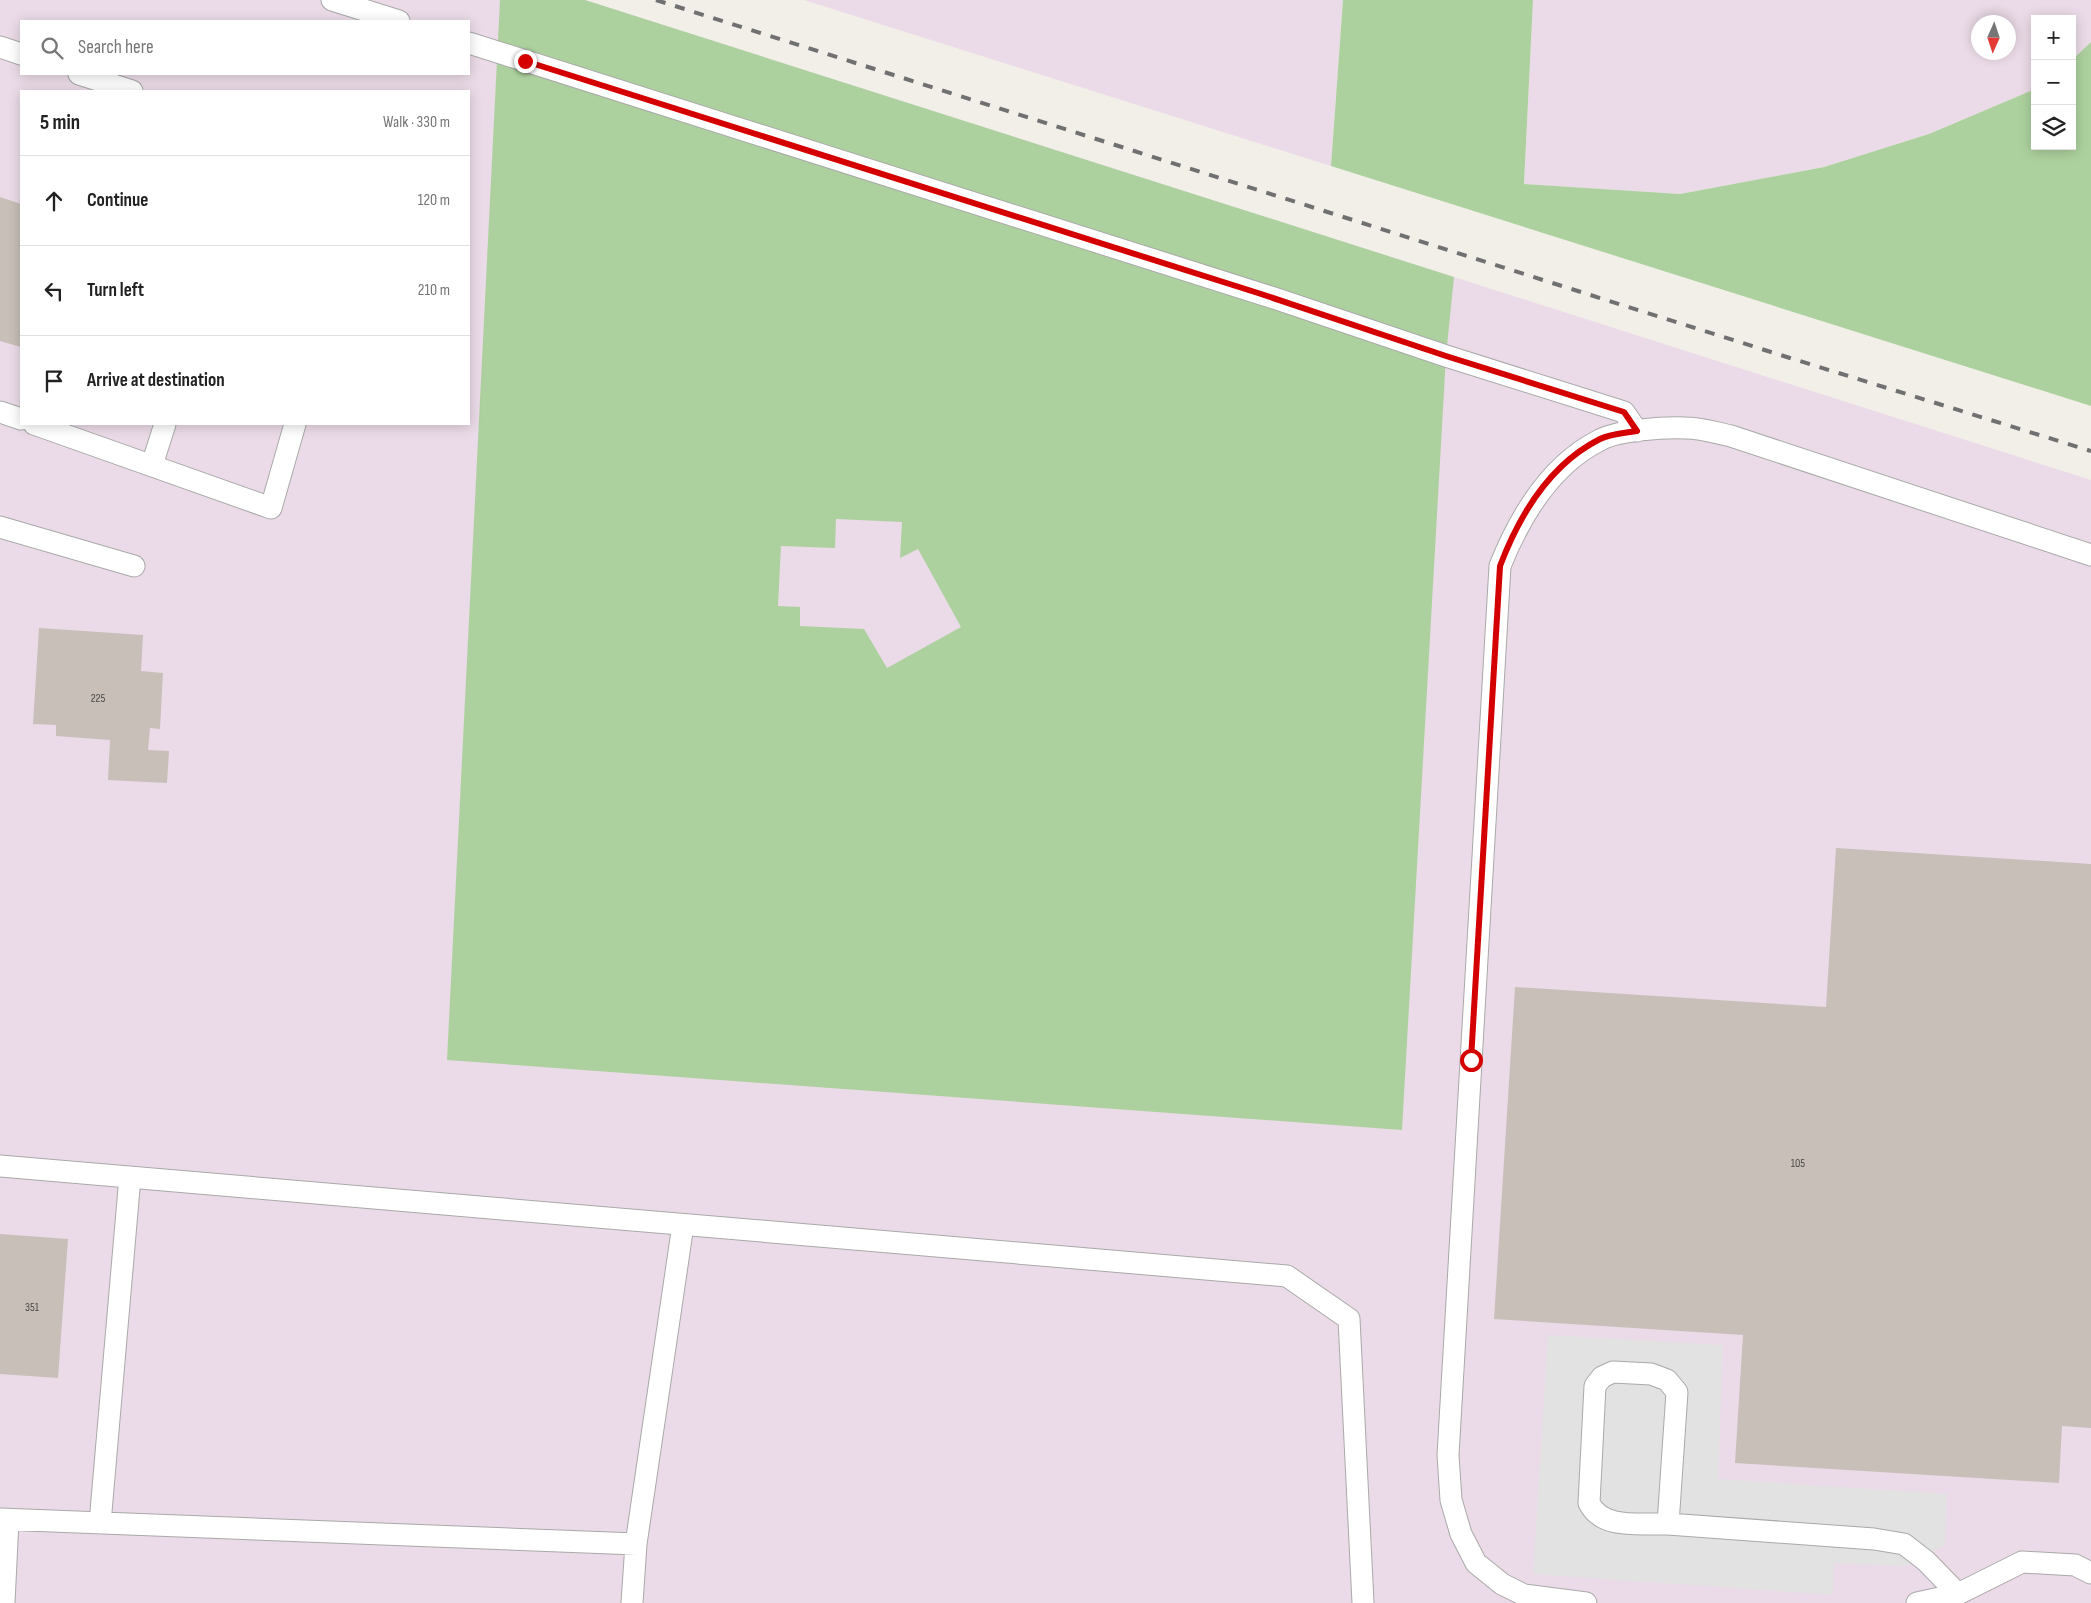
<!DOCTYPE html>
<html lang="en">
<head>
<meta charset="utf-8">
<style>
	body { margin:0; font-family:"Sofia Sans Condensed",sans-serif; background:#f6f6f6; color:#222 }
	.controls { position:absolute; right:15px; top:15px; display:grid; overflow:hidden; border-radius:0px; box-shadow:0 2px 12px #0003 }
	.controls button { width:45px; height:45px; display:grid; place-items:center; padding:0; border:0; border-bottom:1px solid #e0e0e0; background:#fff; color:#222; font:25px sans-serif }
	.compass { position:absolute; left:1971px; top:15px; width:45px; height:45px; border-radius:50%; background:#fff; box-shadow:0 2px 12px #0003; rotate:183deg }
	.stop { position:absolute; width:15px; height:15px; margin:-11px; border:4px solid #d40000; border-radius:50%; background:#fff }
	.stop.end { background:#d40000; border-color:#fff; box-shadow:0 1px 5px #0008 }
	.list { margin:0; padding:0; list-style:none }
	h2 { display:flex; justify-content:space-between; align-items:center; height:65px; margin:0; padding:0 20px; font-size:21px }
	h2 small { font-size:16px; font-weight:400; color:#767676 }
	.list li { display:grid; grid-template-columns:32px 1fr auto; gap:15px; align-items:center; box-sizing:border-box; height:90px; padding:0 20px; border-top:1px solid #e0e0e0 }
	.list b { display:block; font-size:19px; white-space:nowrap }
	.list em { font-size:16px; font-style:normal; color:#767676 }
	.icon { flex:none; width:28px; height:28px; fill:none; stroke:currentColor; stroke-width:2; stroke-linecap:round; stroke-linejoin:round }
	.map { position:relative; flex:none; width:2091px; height:1603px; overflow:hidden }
	.search { position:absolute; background:#fff; box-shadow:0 2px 12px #0003; left:20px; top:20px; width:450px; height:55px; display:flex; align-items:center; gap:12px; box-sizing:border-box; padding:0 18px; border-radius:0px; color:#767676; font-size:19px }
	.panel { position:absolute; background:#fff; box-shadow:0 2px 12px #0003; left:20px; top:90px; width:450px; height:335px; border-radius:0px }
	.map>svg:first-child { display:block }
	.industrial { fill:#ebdbe8; fill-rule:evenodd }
	.forest { fill:#add19e; fill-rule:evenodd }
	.parking { fill:#e2e2e2 }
	.building { fill:#c7bfb8 }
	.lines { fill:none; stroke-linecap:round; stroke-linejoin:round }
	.lane-casing { stroke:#a9a9a9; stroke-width:23 }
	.lane { stroke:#fff; stroke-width:21 }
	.rail { stroke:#707070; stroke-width:4; stroke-dasharray:10 10; stroke-linecap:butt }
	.route { stroke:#d40000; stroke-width:6 }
	.labels { text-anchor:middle; stroke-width:4; stroke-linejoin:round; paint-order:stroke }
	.number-label { font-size:12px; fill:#4b4948 }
</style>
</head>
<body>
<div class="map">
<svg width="2091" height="1603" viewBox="0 0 2091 1603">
	<rect width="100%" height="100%" fill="#f2efe9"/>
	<path class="industrial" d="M 0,0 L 585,0 L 2091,480 L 2091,1603 L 0,1603 ZM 21,21 L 469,21 L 469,74 L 21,74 ZM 21,91 L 469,91 L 469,424 L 21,424 Z
		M 804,0 L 1343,0 L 1331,166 Z
		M 1533,0 L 2091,0 L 2091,42 L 2072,60 L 2072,19 L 2035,19 L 2035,89 L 1929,134 L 1824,167 L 1680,194 L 1524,184 ZM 1978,22 L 2008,22 L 2008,52 L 1978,52 Z"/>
	<path class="forest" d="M 500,0 L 585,0 L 1454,277 L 1446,356 L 1402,1130 L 447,1060 ZM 836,519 L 902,522 L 900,558 L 918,549 L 961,627 L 887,668 L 864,629 L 800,626 L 800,607 L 778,606 L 781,546 L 835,548 Z
		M 1343,0 L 1533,0 L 1524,184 L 1680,194 L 1824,167 L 1929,134 L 2035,89 L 2035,146 L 2072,146 L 2072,60 L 2091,42 L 2091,406 L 1331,166 Z"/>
	<path class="parking" d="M 1548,1335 L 1723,1345 L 1718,1479 L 1947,1494 L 1945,1545 L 1906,1566 L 1834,1563 L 1833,1595 L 1533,1574 Z"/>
	<path class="building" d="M 0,197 L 21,204 L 21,347 L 0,341 Z
		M 39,628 L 143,635 L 141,671 L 163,673 L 160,729 L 150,728 L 148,750 L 169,751 L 167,783 L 108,780 L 110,740 L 56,736 L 56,725 L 33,724 Z
		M 1836,848 L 2091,864 L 2091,1428 L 2062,1426 L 2059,1483 L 1735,1463 L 1743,1335 L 1494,1319 L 1515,987 L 1826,1007 Z
		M 0,1234 L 68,1239 L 58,1378 L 0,1374 Z"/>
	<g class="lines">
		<defs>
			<path id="lane" d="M 332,0 L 399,21
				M 469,43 L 1277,299 L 1446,356 L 1624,412 L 1637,431
				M 0,47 L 21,54
				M 79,74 L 132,91
				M 0,412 L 21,419
				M 34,424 L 271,508 L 295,424
				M 152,465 L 165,424
				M 0,527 L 134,566
				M 0,1166 L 1287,1276 L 1349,1319 L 1363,1603
				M 0,1519 L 636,1544 L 683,1225
				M 100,1523 L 130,1177
				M 1668,1524 C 1641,1523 1602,1530 1589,1503 L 1595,1386 L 1602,1377 L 1613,1372 L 1651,1374 L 1667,1380 L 1677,1392 L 1668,1524 L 1874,1539 L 1904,1544 L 1926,1561 L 1958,1594
				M 4,1603 L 8,1520
				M 632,1603 L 636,1544
				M 1586,1603 L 1524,1595 L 1502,1584 L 1476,1563 L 1461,1534 L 1451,1500 L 1448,1455 L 1500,566 C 1520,516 1550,465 1600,440 C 1618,430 1665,427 1686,428 C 1701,428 1717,433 1731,436 L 2091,555
				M 1917,1603 L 1958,1594 L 2022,1562 L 2075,1565 L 2091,1573"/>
		</defs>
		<use href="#lane" class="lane-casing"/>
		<use href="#lane" class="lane"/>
		<path class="rail" d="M 656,0 L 1790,358 L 2091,451"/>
	</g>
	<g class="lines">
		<path class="route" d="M 525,61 L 1258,293 L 1446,356 L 1624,412 L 1637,431 C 1625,433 1610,434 1600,439 C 1550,464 1519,516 1500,566 L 1471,1060"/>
	</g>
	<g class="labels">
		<g class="number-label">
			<text x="98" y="702">225</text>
			<text x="1798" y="1167">105</text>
			<text x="32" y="1311">351</text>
		</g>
	</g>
</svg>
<div class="controls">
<button>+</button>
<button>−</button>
<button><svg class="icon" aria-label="layers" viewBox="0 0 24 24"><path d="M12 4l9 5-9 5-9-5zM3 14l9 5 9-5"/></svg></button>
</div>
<svg class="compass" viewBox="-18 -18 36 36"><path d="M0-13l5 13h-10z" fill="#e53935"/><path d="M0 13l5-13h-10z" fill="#767676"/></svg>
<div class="stop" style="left:1471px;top:1060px"></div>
<div class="stop end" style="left:525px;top:61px"></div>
<div class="search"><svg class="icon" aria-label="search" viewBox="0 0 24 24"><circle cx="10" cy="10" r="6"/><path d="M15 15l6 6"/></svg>Search here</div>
<section class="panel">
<h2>5 min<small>Walk · 330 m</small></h2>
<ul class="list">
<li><svg class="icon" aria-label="ahead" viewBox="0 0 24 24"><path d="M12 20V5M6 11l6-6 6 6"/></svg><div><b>Continue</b></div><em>120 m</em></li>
<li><svg class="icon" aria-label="left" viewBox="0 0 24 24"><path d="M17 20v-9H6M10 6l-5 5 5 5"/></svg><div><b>Turn left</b></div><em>210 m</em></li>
<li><svg class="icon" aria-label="arrive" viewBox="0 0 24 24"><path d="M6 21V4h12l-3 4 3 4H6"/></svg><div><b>Arrive at destination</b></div></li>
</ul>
</section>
</div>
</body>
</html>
